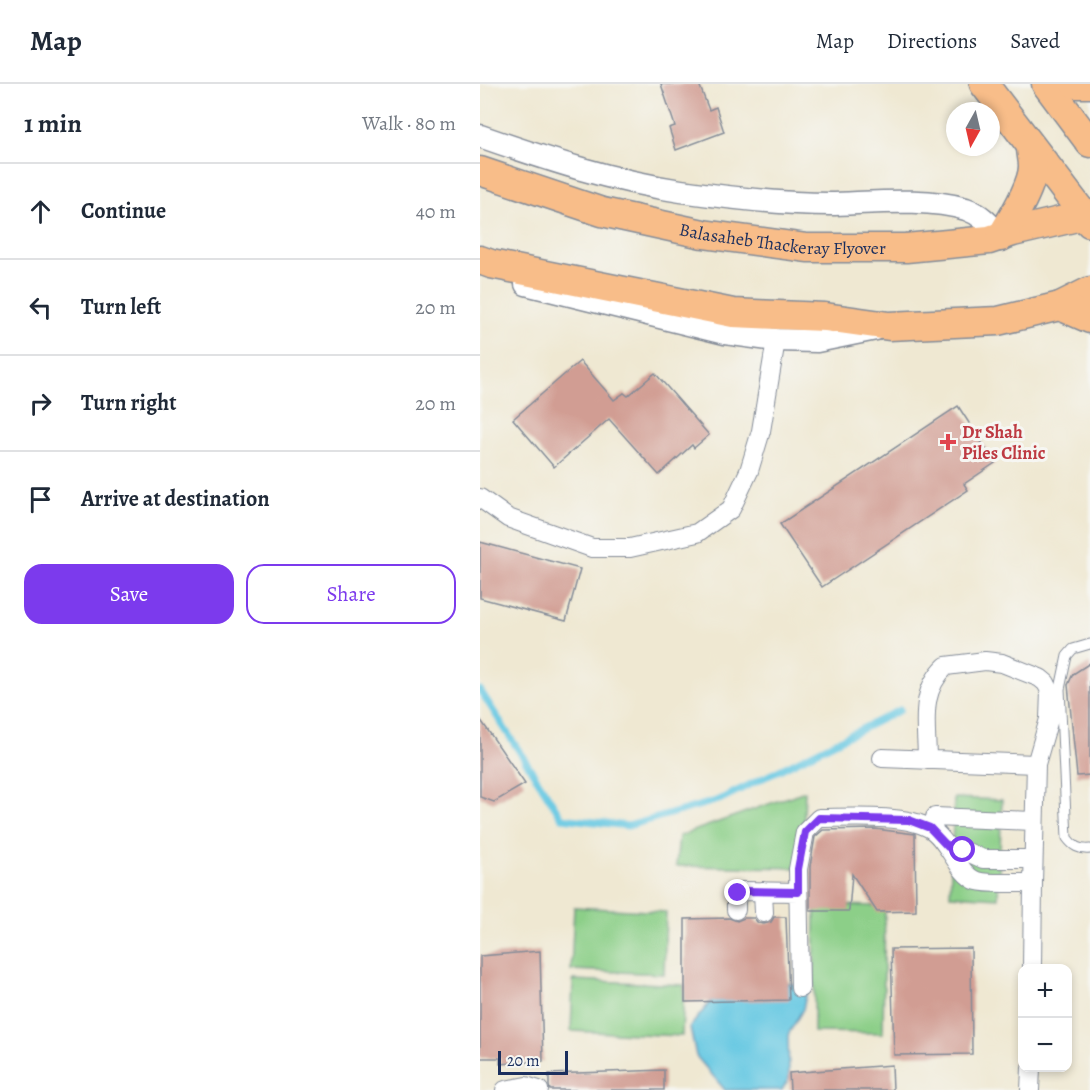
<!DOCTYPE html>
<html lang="en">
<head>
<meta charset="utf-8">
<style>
	body { margin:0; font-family:Alegreya,serif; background:#f6f6f7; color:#1f2937 }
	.controls { position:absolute; right:18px; bottom:18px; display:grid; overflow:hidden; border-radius:12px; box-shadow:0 3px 9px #0003 }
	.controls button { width:54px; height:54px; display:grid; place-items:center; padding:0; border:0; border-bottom:2px solid #e0e1e3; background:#fff; color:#1f2937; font:30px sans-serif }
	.compass { position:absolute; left:466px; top:18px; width:54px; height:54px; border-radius:50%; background:#fff; box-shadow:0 3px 9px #0003; rotate:188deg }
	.scale { position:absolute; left:18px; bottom:15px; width:70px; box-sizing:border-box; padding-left:6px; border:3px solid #1b2f5e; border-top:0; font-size:16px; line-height:21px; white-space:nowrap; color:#1b2f5e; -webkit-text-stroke:4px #f6f6f2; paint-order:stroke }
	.stop { position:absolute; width:18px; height:18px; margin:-14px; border:4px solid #7c3aed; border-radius:50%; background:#fff }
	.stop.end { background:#7c3aed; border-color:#fff; box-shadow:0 2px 6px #0008 }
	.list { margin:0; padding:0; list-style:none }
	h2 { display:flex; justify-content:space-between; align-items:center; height:78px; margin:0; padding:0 24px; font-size:26px }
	h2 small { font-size:20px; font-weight:400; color:#747a83 }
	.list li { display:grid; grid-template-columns:39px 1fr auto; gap:18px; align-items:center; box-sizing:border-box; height:96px; padding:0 24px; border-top:2px solid #e0e1e3 }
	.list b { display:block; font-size:22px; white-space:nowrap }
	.list em { font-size:20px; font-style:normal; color:#747a83 }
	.actions { display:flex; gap:12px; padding:18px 24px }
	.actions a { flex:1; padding:14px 0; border:2px solid #7c3aed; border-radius:18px; text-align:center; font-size:21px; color:#7c3aed }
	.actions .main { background:#7c3aed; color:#fff }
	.icon { flex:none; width:33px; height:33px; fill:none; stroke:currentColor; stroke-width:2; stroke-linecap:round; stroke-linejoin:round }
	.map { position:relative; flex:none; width:610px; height:1006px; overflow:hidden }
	header { display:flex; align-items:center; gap:36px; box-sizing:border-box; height:84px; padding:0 30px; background:#fff; border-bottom:2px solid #e0e1e3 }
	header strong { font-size:28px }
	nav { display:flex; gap:33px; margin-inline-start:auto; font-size:21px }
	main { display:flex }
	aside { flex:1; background:#fff }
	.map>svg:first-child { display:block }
	.green { fill:#8ccf88; stroke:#547f73; stroke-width:1.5 }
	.water { fill:#64c7e2; stroke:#407ba0; stroke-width:1.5 }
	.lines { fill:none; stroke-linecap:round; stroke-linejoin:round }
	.stream { stroke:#64c7e2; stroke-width:7 }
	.building { fill:#d19d93 }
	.service-casing { stroke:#858c98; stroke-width:11 }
	.minor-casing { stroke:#858c98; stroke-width:20 }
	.tertiary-casing { stroke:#858c98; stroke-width:25 }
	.primary-casing { stroke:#858c98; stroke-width:31 }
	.service { stroke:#fff; stroke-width:9 }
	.minor { stroke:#fff; stroke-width:18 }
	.tertiary { stroke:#fff; stroke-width:22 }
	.primary { stroke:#f8bd89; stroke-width:28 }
	.route { stroke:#7c3aed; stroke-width:8 }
	.health-dot { fill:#e0444e; stroke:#f6f6f2; stroke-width:2 }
	.labels { text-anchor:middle; stroke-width:6; stroke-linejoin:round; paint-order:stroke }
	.street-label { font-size:18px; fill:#1b2f5e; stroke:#f6f6f2 }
	.health-label { font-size:18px; font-weight:bold; fill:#be3a42; stroke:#f6f6f2; text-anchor:start }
</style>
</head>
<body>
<header>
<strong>Map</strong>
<nav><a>Map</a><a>Directions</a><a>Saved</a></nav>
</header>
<main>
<aside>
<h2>1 min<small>Walk · 80 m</small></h2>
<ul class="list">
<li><svg class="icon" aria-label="ahead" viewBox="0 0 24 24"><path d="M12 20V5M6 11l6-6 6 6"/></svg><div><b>Continue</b></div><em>40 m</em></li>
<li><svg class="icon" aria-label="left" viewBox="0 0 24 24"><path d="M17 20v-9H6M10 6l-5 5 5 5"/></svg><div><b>Turn left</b></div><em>20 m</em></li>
<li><svg class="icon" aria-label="right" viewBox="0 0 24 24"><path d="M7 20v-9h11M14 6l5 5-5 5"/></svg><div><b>Turn right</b></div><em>20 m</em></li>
<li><svg class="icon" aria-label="arrive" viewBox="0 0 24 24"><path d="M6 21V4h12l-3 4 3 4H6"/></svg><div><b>Arrive at destination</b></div></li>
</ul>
<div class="actions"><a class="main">Save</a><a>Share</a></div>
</aside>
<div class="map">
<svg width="610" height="1006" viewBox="0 0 610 1006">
	<rect width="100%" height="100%" fill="#f6f6f2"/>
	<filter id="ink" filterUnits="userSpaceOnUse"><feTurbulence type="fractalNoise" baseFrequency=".0167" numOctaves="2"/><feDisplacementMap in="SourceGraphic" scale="12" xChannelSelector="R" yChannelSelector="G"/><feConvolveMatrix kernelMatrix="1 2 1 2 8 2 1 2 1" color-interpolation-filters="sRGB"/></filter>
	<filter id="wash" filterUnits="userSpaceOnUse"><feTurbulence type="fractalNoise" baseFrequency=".008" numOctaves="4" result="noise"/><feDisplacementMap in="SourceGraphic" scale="24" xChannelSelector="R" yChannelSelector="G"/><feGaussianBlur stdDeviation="1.35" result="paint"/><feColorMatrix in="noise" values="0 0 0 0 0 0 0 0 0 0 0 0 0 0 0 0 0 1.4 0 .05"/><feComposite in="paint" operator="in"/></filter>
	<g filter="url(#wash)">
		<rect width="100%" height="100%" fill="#efe8d2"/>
		<path class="green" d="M 325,707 L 322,784 L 196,782 L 199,752 Z
			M 474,714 L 522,716 L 518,814 L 470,811 Z
			M 335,821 L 405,822 L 403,949 L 334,948 Z
			M 94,823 L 186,828 L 184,890 L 91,886 Z
			M 93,896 L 204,901 L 202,952 L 91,947 Z"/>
		<path class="water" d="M 301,898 L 328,903 L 323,925 L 308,951 L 309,994 L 302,1006 L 245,1006 L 216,972 L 210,943 L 240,906 Z"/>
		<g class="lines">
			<path class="stream" d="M 0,606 L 82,734 L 148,742 L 239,716 L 420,626"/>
		</g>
		<g id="blocks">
			<path class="building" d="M 181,0 L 219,0 L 229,26 L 236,23 L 244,48 L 196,66 L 189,44 L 195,42 Z
				M 100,277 L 134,316 L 144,309 L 148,312 L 175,289 L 229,351 L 214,364 L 212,361 L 179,391 L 129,335 L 74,383 L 33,335 Z
				M 478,322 L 515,379 L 484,400 L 488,406 L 342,503 L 300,440 Z
				M 0,458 L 100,485 L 86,537 L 0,514 Z
				M 610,579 L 610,691 L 597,692 L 588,601 L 593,590 Z
				M 0,635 L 45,700 L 14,718 L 0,713 Z
				M 395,745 L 435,750 L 436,827 L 397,828 L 372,790 L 369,827 L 330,827 L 330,783 L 335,753 L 343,746 Z
				M 294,833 L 306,833 L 309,916 L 205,918 L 205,835 L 249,834 L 257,837 L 264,834 L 274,834 L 278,839 L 284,840 L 291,838 Z
				M 491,864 L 492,970 L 414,971 L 411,865 Z
				M 60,867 L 63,977 L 20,980 L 20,974 L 0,974 L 0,872 Z
				M 412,981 L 413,1006 L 310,1006 L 309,989 Z
				M 184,986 L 184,1006 L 70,1006 L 69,1002 L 69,990 Z"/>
		</g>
	</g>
	<g filter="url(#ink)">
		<use href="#blocks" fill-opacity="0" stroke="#858c98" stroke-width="1.5"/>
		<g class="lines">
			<defs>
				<path id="service" d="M 610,560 L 593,565 L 587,572 L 580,605 L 587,754 C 593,762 599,766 610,765"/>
				<path id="minor" d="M 0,414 L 28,434 L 112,464 L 150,464 L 217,449 L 251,425 L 269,387 L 281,347 L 296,256
					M 402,674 L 556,680
					M 447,676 C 447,641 438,609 466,582 L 505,577 L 522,579 L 560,594 L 566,599 L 570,607 L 569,635 L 556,680 L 553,799
					M 455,733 L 554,737
					M 468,763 L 483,766 L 503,775 L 553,775
					M 283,807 L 284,829
					M 256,826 C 256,818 255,811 263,807 L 318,808
					M 320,904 L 318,785 L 325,748 L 339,734 C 368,734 424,730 449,744 C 469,755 478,791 497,797 C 510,801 539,798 553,799 L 552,884
					M 25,1006 L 46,1002 L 59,1006
					M 550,1006 L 551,984"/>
				<path id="tertiary" d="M 0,52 C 66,75 132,97 201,107 C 250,114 300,120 350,120 C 392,119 446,113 486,125 C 501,130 510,141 521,153
					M 46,200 L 245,249 L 296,256 L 337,257 L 396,245"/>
				<g id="primary">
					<path d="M 504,0 L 610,139"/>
					<path d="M 566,0 L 610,59"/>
					<path d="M 595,0 L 610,0"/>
					<path id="s1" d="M 0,87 L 122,128 L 223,150 L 327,164 L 426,164 L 509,156 L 533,148 L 610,130"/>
					<path d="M 521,153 C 532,135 553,102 553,82 C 553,76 551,69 551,63"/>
					<path d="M 0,176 L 11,180 L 253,229 L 345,233 L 409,242 L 518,237 L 580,222 L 610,207"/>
					<path d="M 580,222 L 610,235"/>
				</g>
			</defs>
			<use href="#service" class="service-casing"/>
			<use href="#minor" class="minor-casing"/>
			<use href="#tertiary" class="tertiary-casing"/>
			<use href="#primary" class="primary-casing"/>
			<use href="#service" class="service"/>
			<use href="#minor" class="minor"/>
			<use href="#tertiary" class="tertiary"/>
			<use href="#primary" class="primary"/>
		</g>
	</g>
	<g class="lines" filter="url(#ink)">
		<path class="route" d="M 258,809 L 263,807 L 318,808 L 318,785 L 325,748 L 339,734 L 429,736 L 450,744 L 468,763 L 483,766"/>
	</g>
	<path class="health-dot" d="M465 349h6v6h6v6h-6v6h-6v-6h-6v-6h6z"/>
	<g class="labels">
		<g class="street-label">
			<text dy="6" stroke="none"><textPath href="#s1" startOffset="312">Balasaheb Thackeray Flyover</textPath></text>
		</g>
		<g class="health-label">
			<text x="482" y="354">Dr Shah<tspan x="482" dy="21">Piles Clinic</tspan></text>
		</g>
	</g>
</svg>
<div class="controls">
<button>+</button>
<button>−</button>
</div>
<svg class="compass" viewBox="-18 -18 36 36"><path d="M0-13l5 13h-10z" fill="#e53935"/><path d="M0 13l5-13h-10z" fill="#747a83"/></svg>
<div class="scale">20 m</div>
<div class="stop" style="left:483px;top:766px"></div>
<div class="stop end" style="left:258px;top:809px"></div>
</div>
</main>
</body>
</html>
